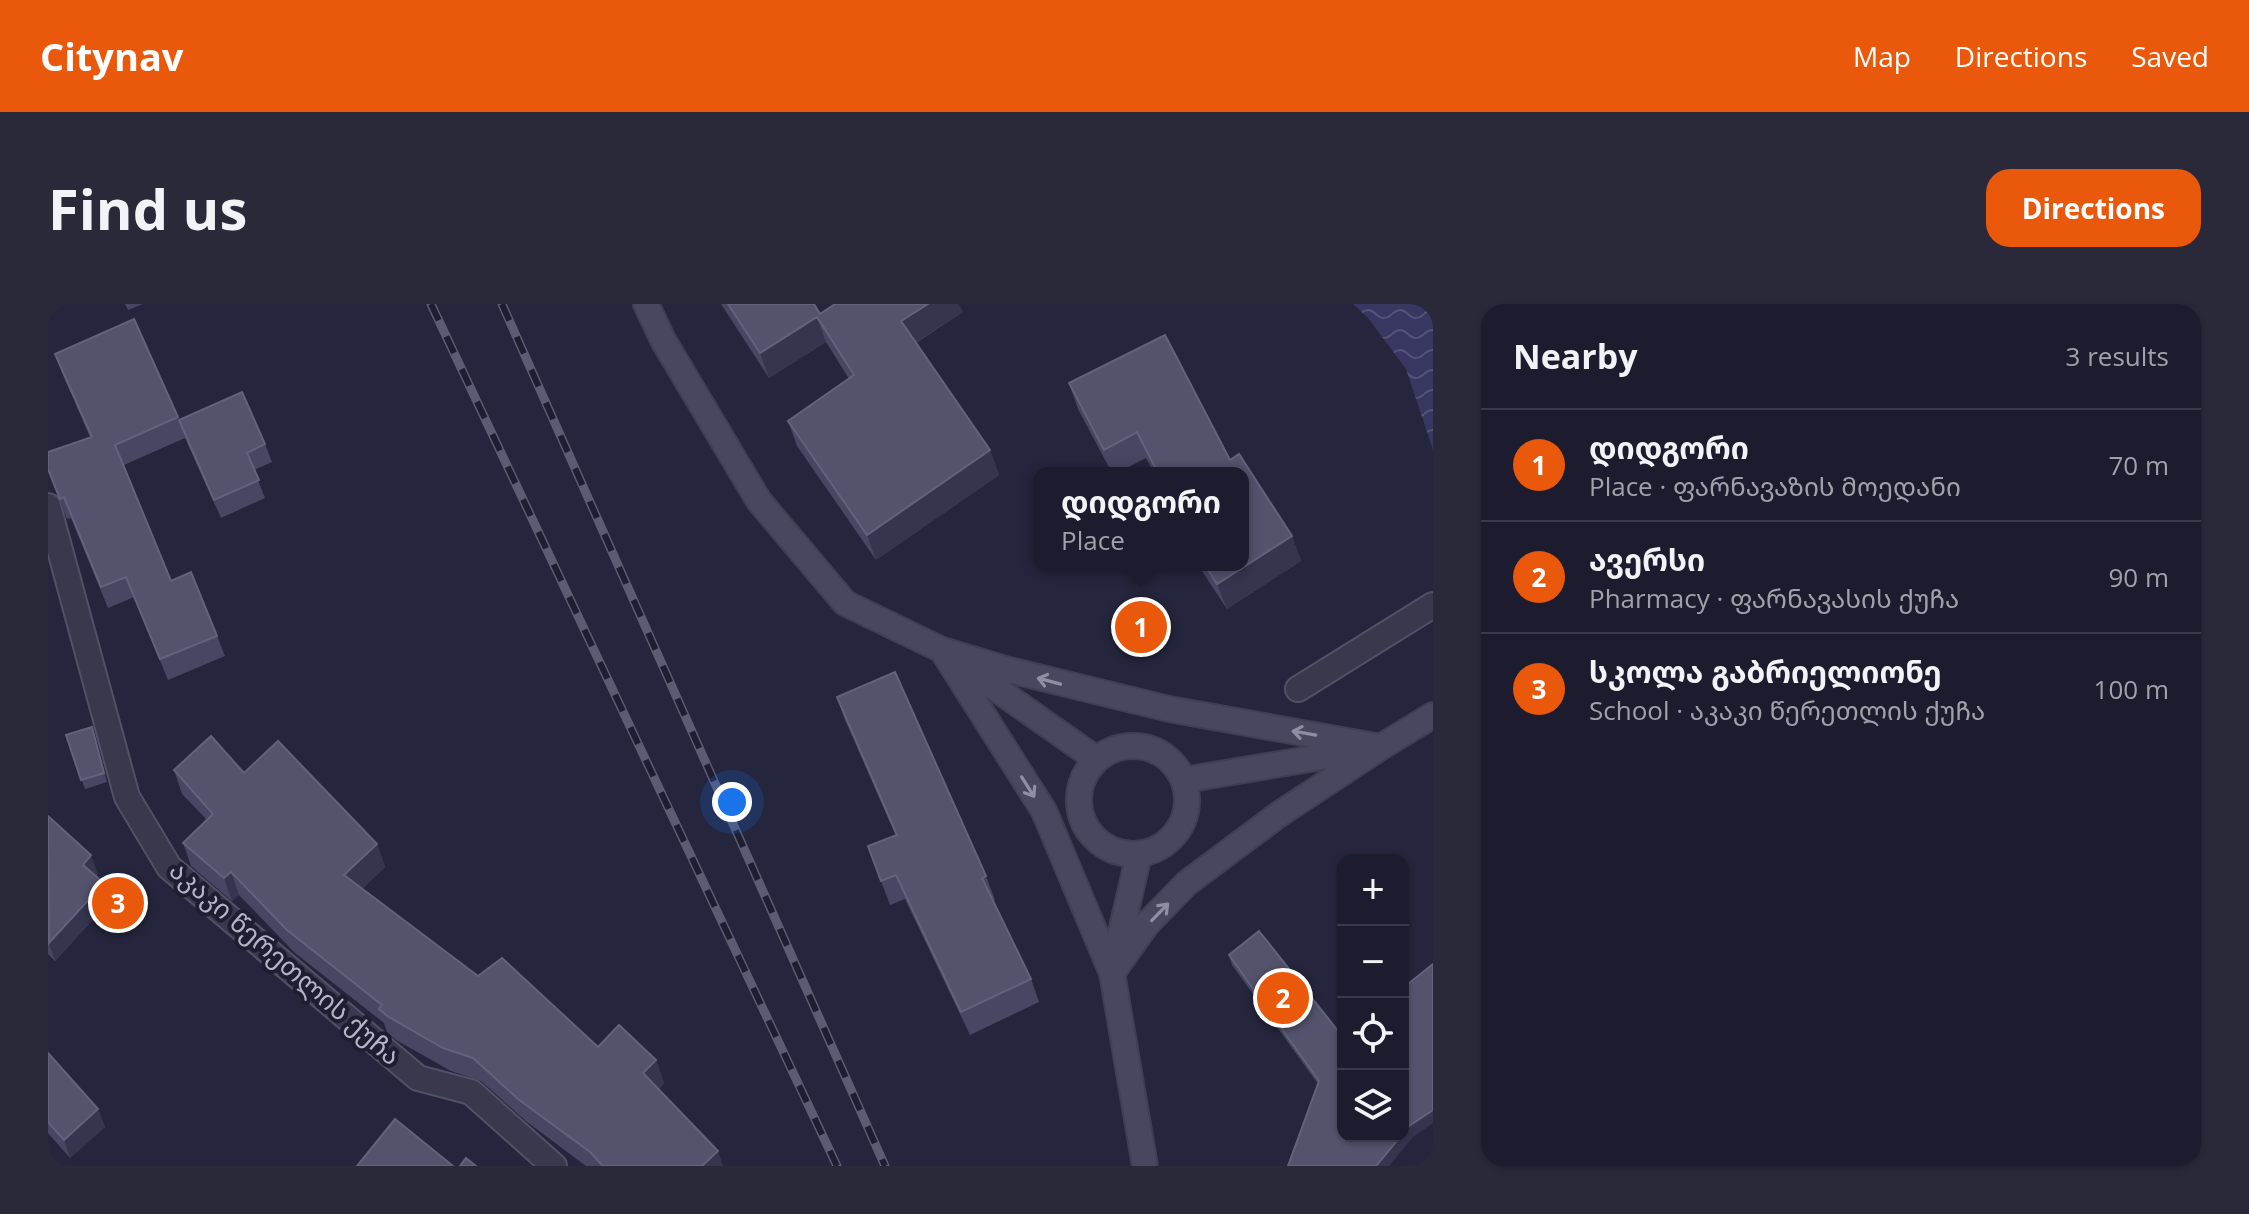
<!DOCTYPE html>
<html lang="en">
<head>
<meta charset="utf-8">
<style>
	body { margin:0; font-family:"Open Sans","Noto Sans Georgian",sans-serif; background:#29293a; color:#f1f3f6 }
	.controls { position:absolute; right:24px; bottom:24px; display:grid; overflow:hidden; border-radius:16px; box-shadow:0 2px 6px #0004 }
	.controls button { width:72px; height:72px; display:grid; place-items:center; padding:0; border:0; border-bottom:2px solid #3a3a4a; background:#1c1c2e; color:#f1f3f6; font:40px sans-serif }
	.you { position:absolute; left:684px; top:498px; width:28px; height:28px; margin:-20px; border:6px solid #fff; border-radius:50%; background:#1a73e8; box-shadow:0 0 0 12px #1a73e833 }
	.badge { display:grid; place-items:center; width:52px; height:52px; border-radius:50%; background:#ea580c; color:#fff; font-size:26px; font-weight:700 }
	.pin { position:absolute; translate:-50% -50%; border:4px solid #fff; box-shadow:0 2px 8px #0006 }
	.popup { position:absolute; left:985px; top:163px; width:216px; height:104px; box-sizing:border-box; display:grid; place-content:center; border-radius:16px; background:#1c1c2e; filter:drop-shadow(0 2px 6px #0005); font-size:26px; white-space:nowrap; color:#a0a1aa }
	.popup b { font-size:30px; color:#f1f3f6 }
	.popup::after { content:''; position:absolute; left:50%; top:100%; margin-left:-16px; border:16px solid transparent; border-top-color:#1c1c2e }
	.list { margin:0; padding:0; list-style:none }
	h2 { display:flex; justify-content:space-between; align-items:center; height:104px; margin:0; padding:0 32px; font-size:34px }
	h2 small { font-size:26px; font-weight:400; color:#a0a1aa }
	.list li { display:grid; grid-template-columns:52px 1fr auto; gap:24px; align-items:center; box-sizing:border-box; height:112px; padding:0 32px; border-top:2px solid #3a3a4a }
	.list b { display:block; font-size:30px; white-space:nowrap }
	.list p { margin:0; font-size:26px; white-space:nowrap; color:#a0a1aa }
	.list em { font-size:26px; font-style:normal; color:#a0a1aa }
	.icon { flex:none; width:44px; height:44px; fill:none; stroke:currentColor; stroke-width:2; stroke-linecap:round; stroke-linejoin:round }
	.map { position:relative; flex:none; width:1385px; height:862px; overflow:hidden; border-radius:24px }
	header { display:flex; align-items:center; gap:48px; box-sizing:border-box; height:112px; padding:0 40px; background:#ea580c; color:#fff }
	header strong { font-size:38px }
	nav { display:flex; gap:44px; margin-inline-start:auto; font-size:28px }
	.intro { display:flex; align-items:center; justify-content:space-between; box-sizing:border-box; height:192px; padding:0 48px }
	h1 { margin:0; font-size:56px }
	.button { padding:20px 36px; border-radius:24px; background:#ea580c; color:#fff; font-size:28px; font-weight:700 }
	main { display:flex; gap:48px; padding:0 48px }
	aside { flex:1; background:#1c1c2e; border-radius:24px; box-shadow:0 2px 6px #0004 }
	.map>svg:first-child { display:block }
	.water { fill:url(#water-waves) }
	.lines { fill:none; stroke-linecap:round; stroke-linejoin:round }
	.street-casing { stroke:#515165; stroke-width:28 }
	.secondary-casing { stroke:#3f3f53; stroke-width:28 }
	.street { stroke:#39384d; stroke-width:24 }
	.secondary { stroke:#484760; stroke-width:24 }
	.rail-casing { stroke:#5b5b74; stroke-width:9 }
	.rail { stroke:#1e1e32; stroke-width:6; stroke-dasharray:18; stroke-linecap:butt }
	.wall { fill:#474763 }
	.shaded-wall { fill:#35354f }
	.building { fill:#53536e; stroke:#62627c; stroke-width:2 }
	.oneway { stroke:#8f8ea4 }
	.labels { text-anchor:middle; stroke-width:8; stroke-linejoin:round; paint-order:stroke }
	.street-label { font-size:26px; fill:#b5b4c8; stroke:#1e1e32 }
</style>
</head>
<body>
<header>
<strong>Citynav</strong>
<nav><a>Map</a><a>Directions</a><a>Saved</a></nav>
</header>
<div class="intro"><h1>Find us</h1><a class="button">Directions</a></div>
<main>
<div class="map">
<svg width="1385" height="862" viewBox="0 0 1385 862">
	<defs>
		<pattern id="water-waves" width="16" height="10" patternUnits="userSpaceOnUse" patternTransform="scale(2)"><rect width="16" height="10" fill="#383762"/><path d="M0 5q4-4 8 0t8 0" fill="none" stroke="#535277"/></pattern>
	</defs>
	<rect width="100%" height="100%" fill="#25253d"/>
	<path class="water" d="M 1305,0 L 1385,0 L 1385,146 L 1358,65 L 1320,14 Z"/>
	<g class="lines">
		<defs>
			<path id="street" d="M 0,202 L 79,493 L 121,563 L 370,774 L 423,788 L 506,862
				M 1250,385 L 1385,301"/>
			<path id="secondary" d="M 598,0 L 615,36 L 711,197 L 797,299 L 894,346 L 957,365 L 1121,405 L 1333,443
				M 894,346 L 996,507 L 1064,669 L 1097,862
				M 909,357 L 1048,455
				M1031 496a54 54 0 1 1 108 0a54 54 0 1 1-108 0Z
				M 1136,476 L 1333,443 L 1385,411
				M 1066,659 L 1091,550
				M 1064,669 L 1099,620 L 1139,579 L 1230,511 L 1333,443"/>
		</defs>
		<use href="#street" class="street-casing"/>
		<use href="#secondary" class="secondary-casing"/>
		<use href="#street" class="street"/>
		<use href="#secondary" class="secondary"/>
		<defs>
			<path id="rail" d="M 383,0 L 789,862
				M 454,0 L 837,862"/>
		</defs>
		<use href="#rail" class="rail-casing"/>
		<use href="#rail" class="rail"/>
	</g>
	<path class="wall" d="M 77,0 L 95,0 L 80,6 Z
		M 673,0 L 766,0 L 772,10 L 915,8 L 868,39 L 942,146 L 951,171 L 828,256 L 749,142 L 740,117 L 801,75 L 778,38 L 721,74 Z
		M 86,15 L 131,116 L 217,140 L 224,158 L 206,166 L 217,194 L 173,214 L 137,134 L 76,161 L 123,277 L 169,332 L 177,352 L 120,376 L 86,293 L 60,304 L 23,214 L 19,215 L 2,171 L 42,133 L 15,71 L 7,50 Z
		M 1117,31 L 1182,156 L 1191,150 L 1244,232 L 1253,257 L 1179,305 L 1150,261 L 1195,261 L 1195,169 L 1106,169 L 1098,154 L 1069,169 L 1064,169 L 1030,105 L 1021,79 Z
		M 789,393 L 938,572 L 947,596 L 945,596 L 983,675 L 991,698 L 922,731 L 857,595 L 842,601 L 820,542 L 848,532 L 797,416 Z
		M 44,423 L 59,478 L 37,485 L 18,431 Z
		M 126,466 L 196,469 L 329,540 L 337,563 L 314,585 L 430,672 L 550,743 L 608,756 L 616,779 L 611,785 L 675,862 L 538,862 L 479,818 L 433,777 L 403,767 L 348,736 L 339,728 L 336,719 L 247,649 L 191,591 L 184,597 L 143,562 L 135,539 L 159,516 L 134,490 Z
		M 0,512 L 50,570 L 48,572 L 62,597 L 7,657 L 0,650 Z
		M 1181,651 L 1365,833 L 1270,780 L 1184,661 Z
		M 0,749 L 50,805 L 57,823 L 22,854 L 0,829 Z"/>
	<path class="shaded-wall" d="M 880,0 L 911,0 L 915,8 L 862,42 L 853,17 Z
		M 769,13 L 778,38 L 721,74 L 712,49 Z
		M 942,146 L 951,171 L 828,256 L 819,231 Z
		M 1244,232 L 1253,257 L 1179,305 L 1169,280 Z
		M 329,540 L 337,563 L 304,594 L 296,571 Z
		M 43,551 L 50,570 L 42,579 L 35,561 Z
		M 183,568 L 191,591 L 184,597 L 176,574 Z
		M 56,579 L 62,597 L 7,657 L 1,639 Z
		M 608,756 L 616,779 L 604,792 L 595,769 Z
		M 50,805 L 57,823 L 22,854 L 16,836 Z
		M 1385,806 L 1385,819 L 1365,833 L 1341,862 L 1328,862 L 1353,832 L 1355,832 L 1355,830 L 1361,822 Z
		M 670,847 L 675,862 L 654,862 Z"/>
	<path class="building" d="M 680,0 L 766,0 L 772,10 L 787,0 L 880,0 L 853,17 L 942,146 L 819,231 L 740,117 L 806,71 L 769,13 L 712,49 Z
		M 86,15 L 130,113 L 67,141 L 123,277 L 143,268 L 169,332 L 112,355 L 78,273 L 53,283 L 16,193 L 12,195 L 0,165 L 0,148 L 44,133 L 7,50 Z
		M 1117,31 L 1182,156 L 1191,150 L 1244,232 L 1169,280 L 1157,261 L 1195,261 L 1195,169 L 1110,169 L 1089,128 L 1056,146 L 1021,79 Z
		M 194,88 L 217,140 L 199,149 L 211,176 L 166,196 L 131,116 Z
		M 847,368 L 938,572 L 934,574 L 983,675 L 913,708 L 848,571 L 833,577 L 820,542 L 849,531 L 789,393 Z
		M 44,423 L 56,469 L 33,476 L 18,431 Z
		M 163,432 L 196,469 L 230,437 L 329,540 L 296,571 L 430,672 L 454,654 L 550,743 L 571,721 L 608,756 L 595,769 L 670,847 L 654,862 L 555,862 L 542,848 L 470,795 L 425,754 L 395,744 L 339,712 L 331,705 L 334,701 L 239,626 L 183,568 L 176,574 L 135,539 L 165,510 L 126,466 Z
		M 0,512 L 43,551 L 35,561 L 56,579 L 1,639 Z
		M 1211,627 L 1294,732 L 1295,731 L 1295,832 L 1353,832 L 1328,862 L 1240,862 L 1271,777 L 1181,651 Z
		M 1385,660 L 1385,806 L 1361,822 L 1355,830 L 1355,684 Z
		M 0,749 L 50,805 L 16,836 L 0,818 Z
		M 347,815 L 405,862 L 309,862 Z
		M 418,854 L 428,862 L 412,862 Z"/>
	<defs><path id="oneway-shaft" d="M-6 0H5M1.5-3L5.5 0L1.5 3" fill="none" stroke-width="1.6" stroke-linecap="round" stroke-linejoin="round" transform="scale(2)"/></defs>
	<g class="oneway">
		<use href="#oneway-shaft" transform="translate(1001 377) rotate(-165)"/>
		<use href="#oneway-shaft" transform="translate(1256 429) rotate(-170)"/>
		<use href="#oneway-shaft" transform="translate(980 483) rotate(58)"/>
		<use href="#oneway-shaft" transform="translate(1112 608) rotate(-46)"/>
	</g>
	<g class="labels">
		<g class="street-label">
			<text transform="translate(237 659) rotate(41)" y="9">აკაკი წერეთლის ქუჩა</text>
		</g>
	</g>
</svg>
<div class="controls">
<button>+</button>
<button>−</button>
<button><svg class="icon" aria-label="locate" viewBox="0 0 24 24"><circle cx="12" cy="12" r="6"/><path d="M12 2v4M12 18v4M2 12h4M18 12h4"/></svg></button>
<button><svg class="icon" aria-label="layers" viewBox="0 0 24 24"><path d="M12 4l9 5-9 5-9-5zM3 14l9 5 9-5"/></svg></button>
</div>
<div class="you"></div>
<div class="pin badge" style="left:1093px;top:323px">1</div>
<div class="popup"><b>დიდგორი</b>Place</div>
<div class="pin badge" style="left:1235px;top:694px">2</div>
<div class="pin badge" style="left:70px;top:599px">3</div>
</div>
<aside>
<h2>Nearby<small>3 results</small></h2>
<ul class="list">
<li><span class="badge">1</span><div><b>დიდგორი</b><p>Place · ფარნავაზის მოედანი</p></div><em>70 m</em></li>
<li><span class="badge">2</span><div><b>ავერსი</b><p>Pharmacy · ფარნავასის ქუჩა</p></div><em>90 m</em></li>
<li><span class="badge">3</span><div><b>სკოლა გაბრიელიონე</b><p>School · აკაკი წერეთლის ქუჩა</p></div><em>100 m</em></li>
</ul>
</aside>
</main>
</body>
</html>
